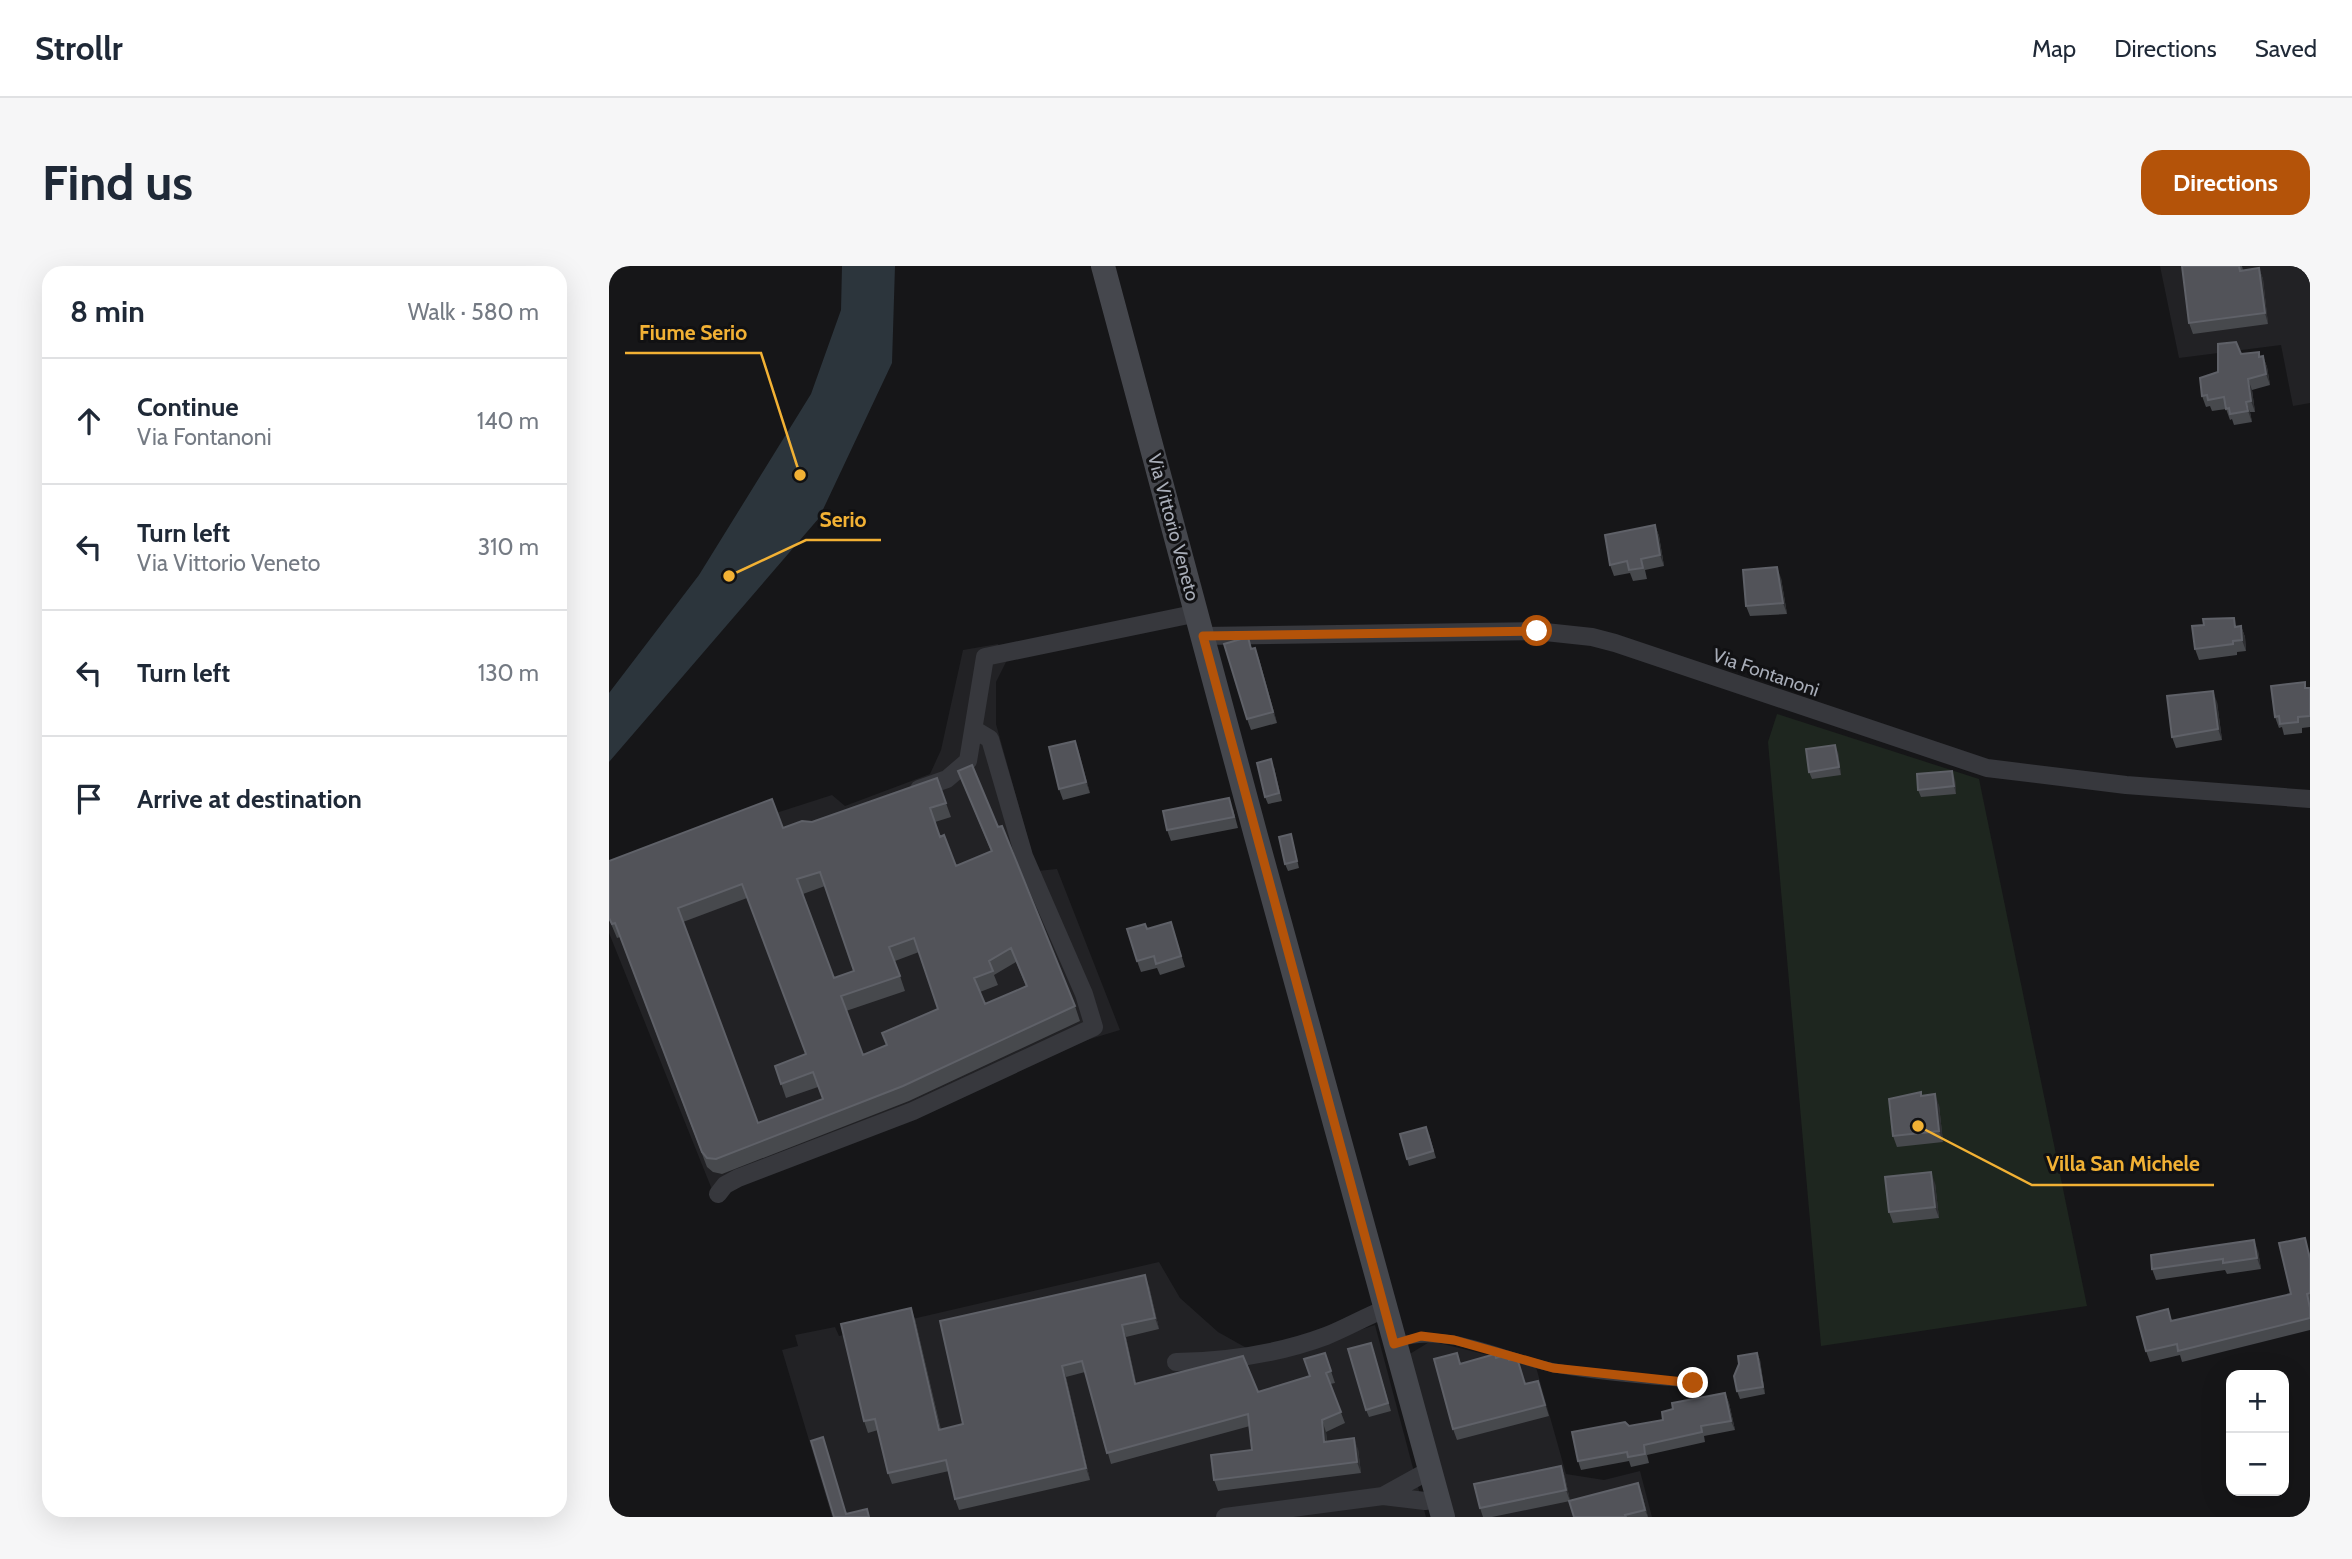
<!DOCTYPE html>
<html lang="en">
<head>
<meta charset="utf-8">
<style>
	body { margin:0; font-family:Cabin,sans-serif; background:#f6f6f7; color:#1f2937 }
	.controls { position:absolute; right:21px; bottom:21px; display:grid; overflow:hidden; border-radius:14px; box-shadow:0 7px 28px #0002 }
	.controls button { width:63px; height:63px; display:grid; place-items:center; padding:0; border:0; border-bottom:2px solid #e0e1e3; background:#fff; color:#1f2937; font:35px sans-serif }
	.stop { position:absolute; width:21px; height:21px; margin:-16px; border:5px solid #b45309; border-radius:50%; background:#fff }
	.stop.end { background:#b45309; border-color:#fff; box-shadow:0 2px 7px #0008 }
	.list { margin:0; padding:0; list-style:none }
	h2 { display:flex; justify-content:space-between; align-items:center; height:91px; margin:0; padding:0 28px; font-size:30px }
	h2 small { font-size:23px; font-weight:400; color:#747a83 }
	.list li { display:grid; grid-template-columns:46px 1fr auto; gap:21px; align-items:center; box-sizing:border-box; height:126px; padding:0 28px; border-top:2px solid #e0e1e3 }
	.list b { display:block; font-size:26px; white-space:nowrap }
	.list p { margin:0; font-size:23px; white-space:nowrap; color:#747a83 }
	.list em { font-size:23px; font-style:normal; color:#747a83 }
	.icon { flex:none; width:38px; height:38px; fill:none; stroke:currentColor; stroke-width:2; stroke-linecap:round; stroke-linejoin:round }
	.map { position:relative; flex:none; width:1701px; height:1251px; overflow:hidden; border-radius:21px }
	header { display:flex; align-items:center; gap:42px; box-sizing:border-box; height:98px; padding:0 35px; background:#fff; border-bottom:2px solid #e0e1e3 }
	header strong { font-size:33px }
	nav { display:flex; gap:38px; margin-inline-start:auto; font-size:24px }
	.intro { display:flex; align-items:center; justify-content:space-between; box-sizing:border-box; height:168px; padding:0 42px }
	h1 { margin:0; font-size:49px }
	.button { padding:18px 32px; border-radius:21px; background:#b45309; color:#fff; font-size:24px; font-weight:700 }
	main { display:flex; gap:42px; padding:0 42px }
	aside { flex:1; background:#fff; border-radius:21px; box-shadow:0 7px 28px #0002 }
	.map>svg:first-child { display:block }
	.built { fill:#222225 }
	.green { fill:#1e261f }
	.water { fill:#2c353c }
	.lines { fill:none; stroke-linecap:round; stroke-linejoin:round }
	.service { stroke:#37383d; stroke-width:9 }
	.minor { stroke:#37383d; stroke-width:18 }
	.secondary { stroke:#45474d; stroke-width:24 }
	.wall { fill:#47494d; fill-rule:evenodd }
	.shaded-wall { fill:#2f3033 }
	.building { fill:#525359; stroke:#5f6168; stroke-width:2; fill-rule:evenodd }
	.route { stroke:#b45309; stroke-width:9 }
	.labels { text-anchor:middle; stroke-width:6; stroke-linejoin:round; paint-order:stroke }
	.street-label { font-size:19px; fill:#a8adb8; stroke:#111113 }
	.leader { fill:none; stroke:#f2b134; stroke-width:2.5 }
	.callout-dot { fill:#f2b134; stroke:#111113; stroke-width:2.5 }
	.callout-label { font-size:21px; text-anchor:middle; font-weight:bold; fill:#f2b134; stroke:#111113; stroke-width:6; stroke-linejoin:round; paint-order:stroke }
</style>
</head>
<body>
<header>
<strong>Strollr</strong>
<nav><a>Map</a><a>Directions</a><a>Saved</a></nav>
</header>
<div class="intro"><h1>Find us</h1><a class="button">Directions</a></div>
<main>
<aside>
<h2>8 min<small>Walk · 580 m</small></h2>
<ul class="list">
<li><svg class="icon" aria-label="ahead" viewBox="0 0 24 24"><path d="M12 20V5M6 11l6-6 6 6"/></svg><div><b>Continue</b><p>Via Fontanoni</p></div><em>140 m</em></li>
<li><svg class="icon" aria-label="left" viewBox="0 0 24 24"><path d="M17 20v-9H6M10 6l-5 5 5 5"/></svg><div><b>Turn left</b><p>Via Vittorio Veneto</p></div><em>310 m</em></li>
<li><svg class="icon" aria-label="left" viewBox="0 0 24 24"><path d="M17 20v-9H6M10 6l-5 5 5 5"/></svg><div><b>Turn left</b></div><em>130 m</em></li>
<li><svg class="icon" aria-label="arrive" viewBox="0 0 24 24"><path d="M6 21V4h12l-3 4 3 4H6"/></svg><div><b>Arrive at destination</b></div></li>
</ul>
</aside>
<div class="map">
<svg width="1701" height="1251" viewBox="0 0 1701 1251">
	<rect width="100%" height="100%" fill="#161618"/>
	<path class="built" d="M 1551,0 L 1701,0 L 1701,137 L 1684,140 L 1672,79 L 1570,92 Z
		M 389,378 L 398,394 L 387,416 L 387,458 L 428,605 L 448,603 L 511,764 L 448,783 L 104,926 L 0,667 L 0,601 L 223,529 L 236,540 L 321,508 L 332,484 L 354,384 Z
		M 550,996 L 571,1032 L 609,1066 L 659,1094 L 766,1059 L 817,1251 L 223,1251 L 173,1084 L 189,1080 L 186,1069 L 226,1061 L 230,1070 Z
		M 822,1075 L 927,1101 L 957,1208 L 995,1214 L 1031,1205 L 1043,1251 L 843,1251 L 799,1089 Z"/>
	<path class="green" d="M 1168,448 L 1370,513 L 1478,1040 L 1212,1080 L 1159,476 Z"/>
	<path class="water" d="M 233,0 L 286,0 L 283,97 L 210,252 L 0,496 L 0,427 L 90,309 L 202,128 L 232,44 Z"/>
	<g class="lines">
		<path class="service" d="M 790,1076 C 843,1061 893,1092 946,1102 C 991,1110 1038,1114 1084,1117"/>
		<path class="minor" d="M 594,370 L 927,365 L 983,371 L 1006,377 L 1378,502 L 1517,519 L 1701,533
			M 310,523 L 338,513 L 359,495 L 376,391 L 589,347
			M 109,928 L 116,919 L 129,912 L 304,845 L 485,761 L 475,728 L 415,590 L 381,473 L 366,464
			M 567,1096 C 617,1095 669,1088 717,1070 C 737,1062 756,1051 776,1043
			M 774,1230 L 821,1204
			M 616,1251 L 774,1230 L 816,1235 L 829,1233"/>
		<path class="secondary" d="M 494,0 L 647,570 L 834,1251"/>
	</g>
	<path class="wall" d="M 1573,0 L 1633,0 L 1634,4 L 1650,2 L 1654,13 L 1659,58 L 1584,68 L 1580,57 Z
		M 1632,88 L 1654,90 L 1658,101 L 1661,119 L 1643,124 L 1646,146 L 1641,146 L 1643,156 L 1625,159 L 1623,153 L 1621,154 L 1617,143 L 1603,145 L 1601,140 L 1597,141 L 1593,130 L 1609,106 Z
		M 1046,259 L 1050,270 L 1055,300 L 1036,304 L 1038,313 L 1024,315 L 1021,307 L 1005,310 L 1001,299 Z
		M 1172,312 L 1178,348 L 1141,350 L 1137,340 Z
		M 1632,360 L 1636,371 L 1637,385 L 1628,386 L 1628,389 L 1590,394 L 1586,383 L 1628,361 Z
		M 643,382 L 646,382 L 650,393 L 668,457 L 642,464 L 638,453 Z
		M 1698,422 L 1701,422 L 1701,461 L 1693,462 L 1693,467 L 1675,469 L 1673,461 L 1670,462 L 1666,451 Z
		M 1608,436 L 1613,474 L 1567,482 L 1563,471 Z
		M 466,475 L 481,527 L 454,534 L 450,523 Z
		M 1229,486 L 1232,509 L 1203,513 L 1200,506 Z
		M 665,501 L 673,535 L 659,538 L 656,531 Z
		M 349,505 L 466,740 L 471,755 L 300,835 L 113,908 L 104,906 L 98,901 L 11,671 L 8,672 L 0,653 L 174,562 L 203,556 L 328,512 L 342,551 L 326,556 L 331,570 L 347,600 L 382,585 ZM 216,620 L 245,705 L 225,712 L 194,628 ZM 138,632 L 197,788 L 166,800 L 177,832 L 209,821 L 214,833 L 149,857 L 74,656 ZM 310,686 L 329,743 L 277,779 L 254,789 L 237,745 L 296,725 L 286,695 ZM 407,696 L 417,720 L 376,738 L 371,726 L 389,719 L 385,709 Z
		M 1346,513 L 1347,528 L 1312,531 L 1309,524 Z
		M 624,543 L 629,562 L 562,575 L 558,564 Z
		M 682,568 L 690,602 L 679,605 L 676,598 Z
		M 562,656 L 576,701 L 551,709 L 548,702 L 532,706 L 528,695 L 538,663 Z
		M 1312,826 L 1313,830 L 1330,839 L 1334,876 L 1288,881 L 1284,870 Z
		M 820,868 L 827,892 L 800,900 L 798,893 Z
		M 1326,917 L 1330,952 L 1284,957 L 1280,946 Z
		M 1649,985 L 1652,1003 L 1618,1008 L 1616,1004 L 1547,1014 L 1543,1003 Z
		M 1701,986 L 1701,1064 L 1573,1096 L 1571,1089 L 1541,1096 L 1537,1085 L 1563,1055 L 1682,1028 Z
		M 540,1020 L 550,1063 L 517,1071 L 527,1117 L 649,1126 L 701,1110 L 716,1087 L 726,1117 L 721,1118 L 736,1157 L 717,1166 L 718,1175 L 749,1183 L 752,1207 L 609,1225 L 605,1214 L 643,1184 L 641,1160 L 502,1198 L 476,1106 L 457,1111 L 481,1214 L 350,1244 L 346,1233 L 340,1205 L 283,1218 L 279,1207 L 269,1164 L 259,1167 L 255,1155 L 306,1053 L 332,1164 L 354,1158 Z
		M 762,1077 L 782,1145 L 760,1151 L 757,1144 Z
		M 1148,1087 L 1151,1094 L 1156,1128 L 1131,1133 L 1128,1125 Z
		M 887,1091 L 900,1094 L 908,1092 L 916,1118 L 929,1115 L 940,1150 L 848,1174 L 844,1163 L 851,1098 Z
		M 1116,1127 L 1120,1137 L 1126,1164 L 1095,1170 L 1096,1176 L 1038,1189 L 1040,1197 L 1022,1201 L 1020,1195 L 972,1204 L 969,1195 L 1020,1160 L 1054,1154 L 1064,1143 Z
		M 952,1200 L 956,1211 L 961,1235 L 883,1251 L 874,1251 L 871,1242 Z
		M 1033,1228 L 1039,1251 L 965,1251 Z"/>
	<path class="shaded-wall" d="M 1650,2 L 1654,13 L 1659,58 L 1656,47 Z
		M 1654,90 L 1658,101 L 1661,119 L 1657,108 Z
		M 1639,113 L 1643,124 L 1646,146 L 1642,135 Z
		M 1637,136 L 1641,146 L 1643,156 L 1639,145 Z
		M 1046,259 L 1050,270 L 1055,300 L 1051,289 Z
		M 1168,301 L 1172,312 L 1178,348 L 1174,337 Z
		M 1632,360 L 1636,371 L 1637,385 L 1633,374 Z
		M 646,382 L 650,393 L 668,457 L 664,446 Z
		M 1604,425 L 1608,436 L 1613,474 L 1609,463 Z
		M 466,475 L 470,486 L 481,527 L 477,516 Z
		M 1226,479 L 1229,486 L 1232,509 L 1230,501 Z
		M 1343,505 L 1346,513 L 1347,528 L 1345,520 Z
		M 1326,828 L 1330,839 L 1334,876 L 1330,865 Z
		M 1322,906 L 1326,917 L 1330,952 L 1326,941 Z
		M 1645,974 L 1649,985 L 1652,1003 L 1648,992 Z
		M 536,1009 L 540,1020 L 550,1063 L 546,1052 Z
		M 302,1042 L 306,1053 L 334,1175 L 330,1164 Z
		M 513,1059 L 517,1071 L 530,1129 L 526,1118 Z
		M 1148,1087 L 1151,1094 L 1156,1128 L 1154,1121 Z
		M 453,1100 L 457,1111 L 481,1214 L 477,1202 Z
		M 1116,1127 L 1120,1137 L 1126,1164 L 1122,1155 Z
		M 713,1154 L 717,1166 L 719,1187 L 715,1176 Z
		M 745,1172 L 749,1183 L 752,1207 L 748,1196 Z
		M 952,1200 L 956,1211 L 961,1235 L 957,1224 Z
		M 1029,1217 L 1033,1228 L 1039,1251 L 1036,1244 Z"/>
	<path class="building" d="M 1573,0 L 1630,0 L 1631,5 L 1650,2 L 1656,47 L 1580,57 Z
		M 1627,76 L 1632,88 L 1650,86 L 1650,91 L 1654,90 L 1657,108 L 1639,113 L 1642,135 L 1637,136 L 1639,145 L 1621,148 L 1620,142 L 1617,143 L 1615,131 L 1599,134 L 1598,129 L 1593,130 L 1591,112 L 1609,106 L 1609,78 Z
		M 1046,259 L 1051,289 L 1032,293 L 1034,302 L 1020,304 L 1018,295 L 1001,299 L 996,269 Z
		M 1168,301 L 1174,337 L 1137,340 L 1134,304 Z
		M 1625,352 L 1626,361 L 1632,360 L 1633,374 L 1624,375 L 1624,378 L 1586,383 L 1583,360 L 1595,359 L 1594,353 Z
		M 639,371 L 642,383 L 646,382 L 664,446 L 638,453 L 615,378 Z
		M 1696,416 L 1696,422 L 1701,422 L 1701,450 L 1689,451 L 1689,456 L 1671,458 L 1670,450 L 1666,451 L 1662,420 Z
		M 1604,425 L 1609,463 L 1563,471 L 1558,430 Z
		M 466,475 L 477,516 L 450,523 L 440,481 Z
		M 1226,479 L 1230,501 L 1200,506 L 1197,483 Z
		M 662,493 L 670,527 L 656,531 L 648,497 Z
		M 363,499 L 389,561 L 393,560 L 466,740 L 294,820 L 107,893 L 98,892 L 93,886 L 6,657 L 3,658 L 0,652 L 0,595 L 163,533 L 174,562 L 193,555 L 203,556 L 328,512 L 337,537 L 321,542 L 331,571 L 335,569 L 347,600 L 383,585 L 349,505 ZM 211,606 L 245,705 L 225,712 L 188,613 ZM 133,618 L 197,788 L 166,800 L 172,818 L 204,806 L 214,833 L 149,857 L 69,642 ZM 305,672 L 329,743 L 273,767 L 278,779 L 254,789 L 232,730 L 291,710 L 280,681 ZM 402,682 L 418,720 L 376,738 L 365,712 L 384,705 L 380,695 Z
		M 1343,505 L 1345,520 L 1309,524 L 1308,508 Z
		M 620,532 L 625,551 L 558,564 L 554,545 Z
		M 682,568 L 688,595 L 676,598 L 670,571 Z
		M 562,656 L 572,690 L 547,698 L 545,690 L 528,695 L 518,663 L 536,658 L 538,663 Z
		M 1312,826 L 1312,830 L 1326,828 L 1330,865 L 1284,870 L 1280,833 Z
		M 817,861 L 824,885 L 798,893 L 791,868 Z
		M 1322,906 L 1326,941 L 1280,946 L 1276,911 Z
		M 1696,972 L 1701,993 L 1701,1027 L 1698,1028 L 1701,1042 L 1701,1052 L 1569,1085 L 1568,1078 L 1537,1085 L 1528,1051 L 1559,1043 L 1562,1055 L 1682,1028 L 1670,977 Z
		M 1645,974 L 1648,992 L 1614,997 L 1614,993 L 1543,1003 L 1542,989 Z
		M 536,1009 L 546,1052 L 513,1059 L 526,1118 L 634,1090 L 649,1126 L 701,1110 L 695,1093 L 716,1087 L 722,1105 L 717,1107 L 732,1146 L 713,1154 L 715,1176 L 745,1172 L 748,1196 L 605,1214 L 602,1189 L 643,1184 L 639,1148 L 498,1187 L 473,1095 L 453,1100 L 477,1202 L 346,1233 L 337,1194 L 279,1207 L 266,1153 L 255,1155 L 232,1058 L 302,1042 L 330,1164 L 354,1158 L 331,1055 Z
		M 762,1077 L 779,1137 L 757,1144 L 739,1083 Z
		M 848,1087 L 851,1098 L 886,1088 L 887,1092 L 898,1088 L 900,1094 L 908,1092 L 916,1118 L 929,1115 L 936,1139 L 844,1163 L 825,1093 Z
		M 1148,1087 L 1154,1121 L 1128,1125 L 1125,1110 L 1130,1098 L 1129,1090 Z
		M 1116,1127 L 1122,1155 L 1092,1160 L 1093,1166 L 1035,1179 L 1036,1188 L 1019,1191 L 1018,1186 L 969,1195 L 963,1166 L 1016,1156 L 1020,1160 L 1054,1154 L 1053,1146 L 1064,1143 L 1063,1137 Z
		M 214,1171 L 237,1248 L 258,1243 L 260,1251 L 225,1251 L 202,1175 Z
		M 952,1200 L 957,1224 L 871,1242 L 865,1218 Z
		M 1029,1217 L 1036,1244 L 1016,1249 L 1017,1251 L 965,1251 L 960,1235 Z"/>
	<g class="lines">
		<path class="route" d="M 928,365 L 594,370 L 785,1078 L 812,1070 L 845,1074 L 944,1102 L 1084,1117"/>
	</g>
	<g class="labels">
		<g class="street-label">
			<text transform="translate(565 261) rotate(75)" y="7">Via Vittorio Veneto</text>
			<text transform="translate(1157 406) rotate(19)" y="7">Via Fontanoni</text>
		</g>
	</g>
	<path class="leader" d="M191 209L152 87H16M120 310L197 274H272M1309 860L1423 919H1605"/>
	<g class="callout-dot">
		<circle cx="191" cy="209" r="7"/>
		<circle cx="120" cy="310" r="7"/>
		<circle cx="1309" cy="860" r="7"/>
	</g>
	<g class="callout-label">
		<text x="84" y="74">Fiume Serio</text>
		<text x="234" y="261">Serio</text>
		<text x="1514" y="905">Villa San Michele</text>
	</g>
</svg>
<div class="controls">
<button>+</button>
<button>−</button>
</div>
<div class="stop" style="left:928px;top:365px"></div>
<div class="stop end" style="left:1084px;top:1117px"></div>
</div>
</main>
</body>
</html>
